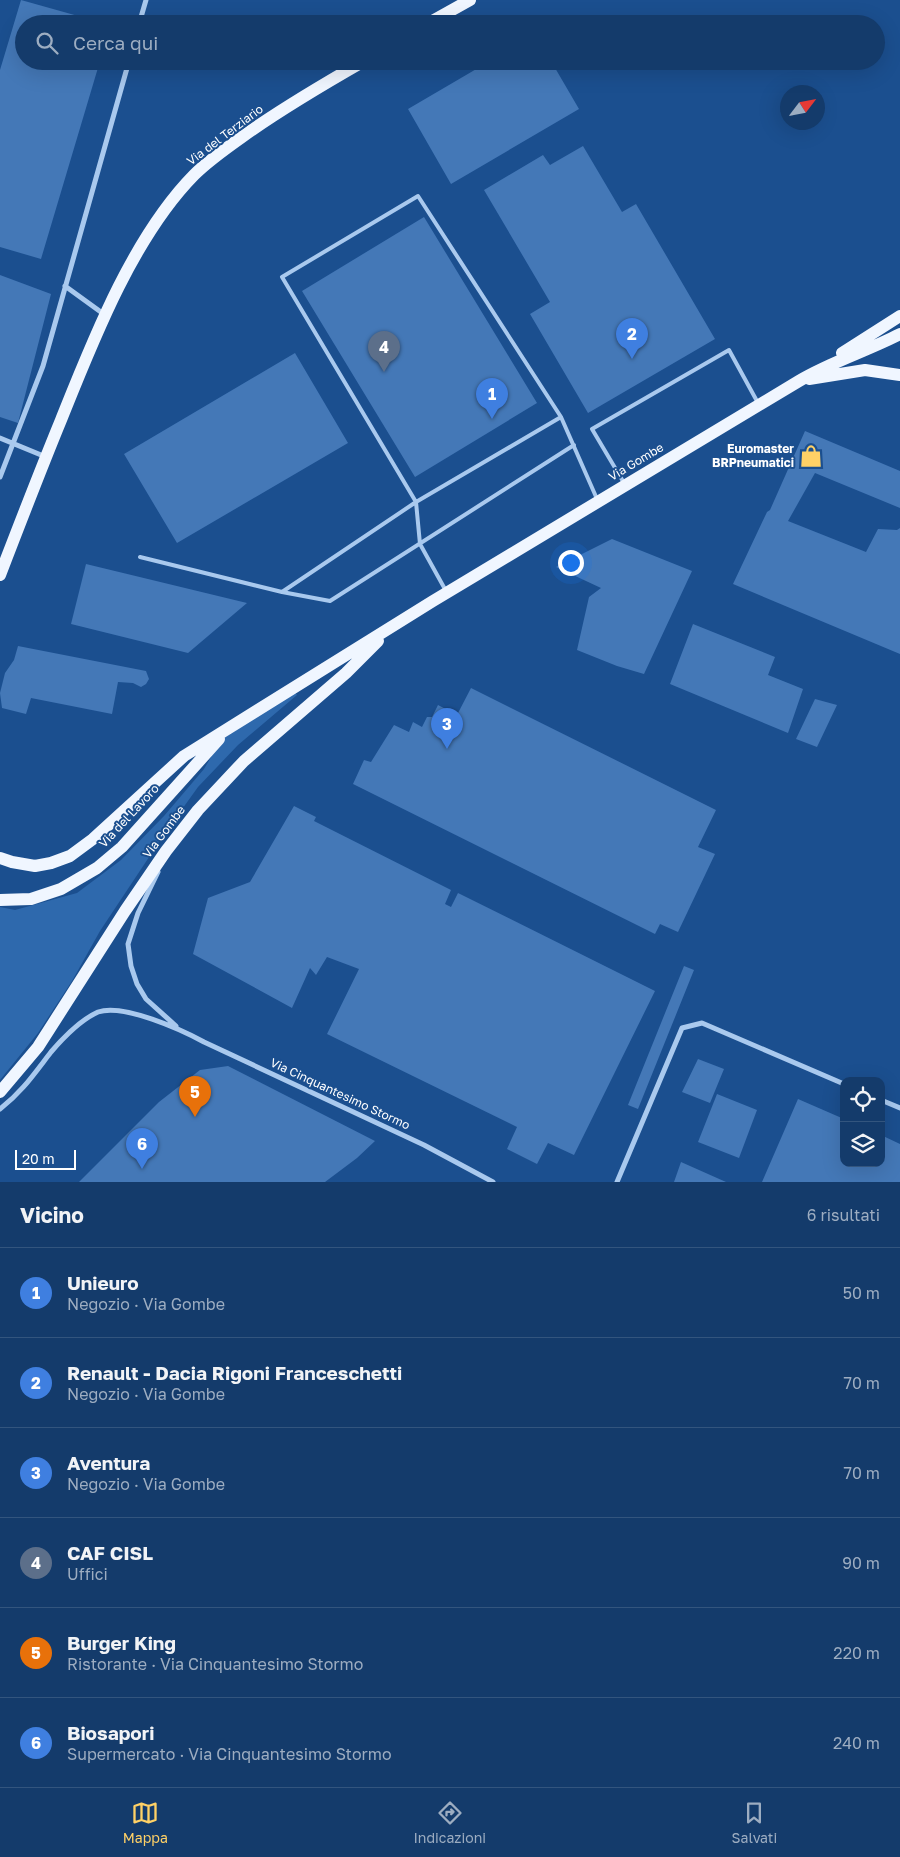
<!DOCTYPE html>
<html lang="it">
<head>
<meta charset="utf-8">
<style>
	body { margin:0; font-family:"Golos Text",sans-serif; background:#214673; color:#f1f3f6 }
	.controls { position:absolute; right:15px; bottom:15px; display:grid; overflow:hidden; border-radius:10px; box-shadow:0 5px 20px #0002 }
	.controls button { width:45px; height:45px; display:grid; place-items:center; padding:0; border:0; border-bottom:1px solid #33557e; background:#143b6b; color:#f1f3f6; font:25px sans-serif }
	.compass { position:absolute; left:780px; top:85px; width:45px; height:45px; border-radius:50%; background:#143b6b; box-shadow:0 5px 20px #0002; rotate:58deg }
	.scale { position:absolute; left:15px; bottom:12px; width:61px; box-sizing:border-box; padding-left:5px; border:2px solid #fff; border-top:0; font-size:14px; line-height:18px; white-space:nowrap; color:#fff; -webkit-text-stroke:4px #1b4f8f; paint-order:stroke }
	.you { position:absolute; left:570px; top:562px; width:18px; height:18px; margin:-12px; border:4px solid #fff; border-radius:50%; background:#1a73e8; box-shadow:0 0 0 8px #1a73e833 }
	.badge { display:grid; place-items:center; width:32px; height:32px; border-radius:50%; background:#ffd166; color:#fff; font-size:16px; font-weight:700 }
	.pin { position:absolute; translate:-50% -41px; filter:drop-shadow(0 1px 2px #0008) }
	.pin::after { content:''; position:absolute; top:26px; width:18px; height:15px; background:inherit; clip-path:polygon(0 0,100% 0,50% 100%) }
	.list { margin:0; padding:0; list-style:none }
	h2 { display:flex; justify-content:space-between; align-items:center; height:65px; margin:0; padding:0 20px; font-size:21px }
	h2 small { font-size:16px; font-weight:400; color:#9dadc1 }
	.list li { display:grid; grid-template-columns:32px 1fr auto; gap:15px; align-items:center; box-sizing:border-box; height:90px; padding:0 20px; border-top:1px solid #33557e }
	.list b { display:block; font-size:19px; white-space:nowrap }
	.list p { margin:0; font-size:16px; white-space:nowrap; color:#9dadc1 }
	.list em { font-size:16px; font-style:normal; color:#9dadc1 }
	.icon { flex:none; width:28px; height:28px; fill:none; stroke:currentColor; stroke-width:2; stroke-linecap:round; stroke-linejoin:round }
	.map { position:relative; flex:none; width:900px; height:1182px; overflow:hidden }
	.search { position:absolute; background:#143b6b; box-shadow:0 5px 20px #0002; left:15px; right:15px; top:15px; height:55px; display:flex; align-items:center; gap:12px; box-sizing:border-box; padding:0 18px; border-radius:28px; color:#9dadc1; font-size:19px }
	.sheet { height:605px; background:#143b6b }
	nav { display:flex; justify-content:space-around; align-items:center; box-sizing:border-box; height:70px; border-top:1px solid #33557e; background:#143b6b; font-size:14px; color:#9dadc1 }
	nav a { display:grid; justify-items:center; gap:2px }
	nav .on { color:#ffd166 }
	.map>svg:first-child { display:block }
	.green { fill:#2e69ad }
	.building { fill:#4478b7 }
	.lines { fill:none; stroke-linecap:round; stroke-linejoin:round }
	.lane { stroke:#a9c9ee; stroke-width:4 }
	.street { stroke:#a9c9ee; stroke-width:5 }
	.primary { stroke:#f0f6ff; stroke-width:12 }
	.labels { text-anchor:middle; stroke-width:4; stroke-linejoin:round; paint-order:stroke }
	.street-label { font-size:12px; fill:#fff; stroke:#1b4f8f }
	.poi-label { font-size:12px; font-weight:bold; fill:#fff; stroke:#1b4f8f; text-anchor:end }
</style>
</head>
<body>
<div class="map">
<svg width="900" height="1182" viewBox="0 0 900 1182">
	<rect width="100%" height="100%" fill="#1b4f8f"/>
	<path class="green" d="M 295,692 L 297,695 L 238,745 L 198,787 L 165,833 L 100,931 L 72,981 L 38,1033 L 0,1080 L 0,907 L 15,910 L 77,893 L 121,860 L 164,816 L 204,769 L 221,740 Z"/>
	<path class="building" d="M 21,0 L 103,23 L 24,24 L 24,61 L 100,61 L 41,259 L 0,247 L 0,70 Z
		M 490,61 L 551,61 L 579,109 L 451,184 L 408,109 Z
		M 583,146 L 622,212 L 636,204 L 715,339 L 588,413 L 530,314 L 550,302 L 484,190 L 543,155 L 550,165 Z
		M 424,217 L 537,403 L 415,477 L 302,291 Z
		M 0,275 L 51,294 L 18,423 L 0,417 Z
		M 295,353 L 348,443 L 177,543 L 124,454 Z
		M 805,431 L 900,471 L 900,508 L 815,473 L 788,521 L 866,552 L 878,529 L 897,530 L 900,528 L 900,654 L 733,584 L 767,512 L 770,510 Z
		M 612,539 L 692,571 L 644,674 L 617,666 L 577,650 L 589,597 L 601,588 L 556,567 Z
		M 86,564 L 247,603 L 188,653 L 71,624 Z
		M 693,624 L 775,657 L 768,675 L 803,689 L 788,733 L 670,684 Z
		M 18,646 L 146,671 L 149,679 L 146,684 L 141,687 L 133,683 L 118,682 L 112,714 L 31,698 L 26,714 L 2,708 L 0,693 L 5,673 L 14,660 Z
		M 471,688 L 716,810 L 698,847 L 715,854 L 678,932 L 660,924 L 655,934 L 353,784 L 364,760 L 371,762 L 394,725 L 409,732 L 413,722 L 422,727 L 427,717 L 432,717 L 438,705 L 457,715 Z
		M 815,699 L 837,705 L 817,747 L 796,739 Z
		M 294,806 L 316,817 L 314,821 L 451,890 L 445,904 L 451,907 L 458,893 L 655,991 L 574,1155 L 548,1143 L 537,1164 L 507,1149 L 517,1127 L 327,1034 L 359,969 L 327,957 L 316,975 L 310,968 L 292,1008 L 193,954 L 208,898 L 250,882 Z
		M 684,966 L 694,970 L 638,1109 L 628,1105 Z
		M 698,1059 L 724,1069 L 710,1103 L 682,1092 Z
		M 228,1066 L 375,1141 L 357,1158 L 325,1182 L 79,1182 L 159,1102 L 200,1070 Z
		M 717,1094 L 757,1110 L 739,1158 L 698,1142 Z
		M 798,1099 L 844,1119 L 844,1163 L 881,1163 L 881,1135 L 900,1144 L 900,1182 L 762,1182 Z
		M 681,1162 L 726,1182 L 674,1182 Z"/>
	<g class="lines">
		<path class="lane" d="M 561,417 L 416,502 L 282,277 L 418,196 L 561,417 L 597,499
			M 624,483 L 592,429 L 729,350 L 758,403
			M 140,557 L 282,592 L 330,601 L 574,445
			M 282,592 L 416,502 L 420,544 L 446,591"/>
		<path class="street" d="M 139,24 L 146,0
			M 65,286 L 105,315
			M 0,438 L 46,457
			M 0,477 L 43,366 L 129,61
			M 158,872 L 138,913 L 128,944 L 131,966 L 137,984 L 146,999 L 176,1026
			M 881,1100 L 900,1108
			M 0,1109 C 22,1092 34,1074 51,1052 C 63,1038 80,1020 98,1012 C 123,1003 182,1030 204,1042 L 424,1145 L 493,1182
			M 617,1182 L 682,1028 L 702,1023 L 844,1084"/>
		<path class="primary" d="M 427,24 L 470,0
			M 842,353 L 900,316
			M 809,379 L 865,370 L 900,375
			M 0,575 C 20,523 40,471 61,420 C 93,340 133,237 194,175 C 208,161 225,149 242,137 C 281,109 322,85 364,61
			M 0,858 L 12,862 L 35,866 L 51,863 L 70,856 L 93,839 L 184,756 L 433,601 L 799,381 C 831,362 867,351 900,334
			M 0,900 L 31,899 L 61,889 L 97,868 L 122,847 L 219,739
			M 0,1092 L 38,1047 L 125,911 L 166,851 L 198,810 L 244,761 L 346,673 L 378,641"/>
	</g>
	<defs>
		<symbol id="shop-bare" viewBox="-9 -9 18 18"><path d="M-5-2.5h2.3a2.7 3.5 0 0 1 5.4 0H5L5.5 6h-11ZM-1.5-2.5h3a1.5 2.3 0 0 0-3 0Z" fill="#ffd166" stroke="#1b4f8f" stroke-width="2.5" paint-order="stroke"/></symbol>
	</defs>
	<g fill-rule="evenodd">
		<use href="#shop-bare" x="795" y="440" width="32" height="32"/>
	</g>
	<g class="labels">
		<g class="street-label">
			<text transform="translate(225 135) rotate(-37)" y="4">Via del Terziario</text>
			<text transform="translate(636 462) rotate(-31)" y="4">Via Gombe</text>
			<text transform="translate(129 816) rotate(-47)" y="4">Via del Lavoro</text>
			<text transform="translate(164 832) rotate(-53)" y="4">Via Gombe</text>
			<text transform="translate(340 1094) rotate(25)" y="4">Via Cinquantesimo Stormo</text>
		</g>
		<g class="poi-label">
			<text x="794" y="453">Euromaster<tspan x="794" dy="14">BRPneumatici</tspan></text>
		</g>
	</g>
</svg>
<div class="controls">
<button><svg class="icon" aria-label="locate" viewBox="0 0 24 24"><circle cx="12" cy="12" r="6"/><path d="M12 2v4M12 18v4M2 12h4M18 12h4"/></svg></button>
<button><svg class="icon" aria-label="layers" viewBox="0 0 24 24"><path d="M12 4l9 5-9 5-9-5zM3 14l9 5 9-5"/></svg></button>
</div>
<svg class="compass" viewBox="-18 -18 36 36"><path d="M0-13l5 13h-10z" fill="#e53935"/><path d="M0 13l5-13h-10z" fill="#9dadc1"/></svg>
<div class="scale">20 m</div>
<div class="you"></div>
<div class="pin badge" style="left:492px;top:419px;background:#3f7fe0">1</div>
<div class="pin badge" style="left:632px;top:359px;background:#3f7fe0">2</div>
<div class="pin badge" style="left:447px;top:749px;background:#3f7fe0">3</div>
<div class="pin badge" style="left:384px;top:372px;background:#5c6f8a">4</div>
<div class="pin badge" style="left:195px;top:1117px;background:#e8710a">5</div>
<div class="pin badge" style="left:142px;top:1169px;background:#3f7fe0">6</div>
<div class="search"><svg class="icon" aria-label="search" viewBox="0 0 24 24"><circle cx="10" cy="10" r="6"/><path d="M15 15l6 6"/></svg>Cerca qui</div>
</div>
<section class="sheet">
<h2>Vicino<small>6 risultati</small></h2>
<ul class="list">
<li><span class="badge" style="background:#3f7fe0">1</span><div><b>Unieuro</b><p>Negozio · Via Gombe</p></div><em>50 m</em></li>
<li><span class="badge" style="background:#3f7fe0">2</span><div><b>Renault - Dacia Rigoni Franceschetti</b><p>Negozio · Via Gombe</p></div><em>70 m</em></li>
<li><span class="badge" style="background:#3f7fe0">3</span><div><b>Aventura</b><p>Negozio · Via Gombe</p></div><em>70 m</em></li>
<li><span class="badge" style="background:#5c6f8a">4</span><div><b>CAF CISL</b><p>Uffici</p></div><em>90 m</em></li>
<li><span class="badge" style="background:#e8710a">5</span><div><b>Burger King</b><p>Ristorante · Via Cinquantesimo Stormo</p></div><em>220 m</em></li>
<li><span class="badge" style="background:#3f7fe0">6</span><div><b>Biosapori</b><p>Supermercato · Via Cinquantesimo Stormo</p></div><em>240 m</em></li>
</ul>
</section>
<nav>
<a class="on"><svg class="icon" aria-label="map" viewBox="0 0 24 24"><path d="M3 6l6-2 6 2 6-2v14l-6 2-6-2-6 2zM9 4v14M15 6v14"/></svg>Mappa</a>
<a><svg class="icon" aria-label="directions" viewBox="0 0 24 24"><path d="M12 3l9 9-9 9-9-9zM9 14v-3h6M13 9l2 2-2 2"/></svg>Indicazioni</a>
<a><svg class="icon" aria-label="saved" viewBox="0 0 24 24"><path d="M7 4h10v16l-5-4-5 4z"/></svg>Salvati</a>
</nav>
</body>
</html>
